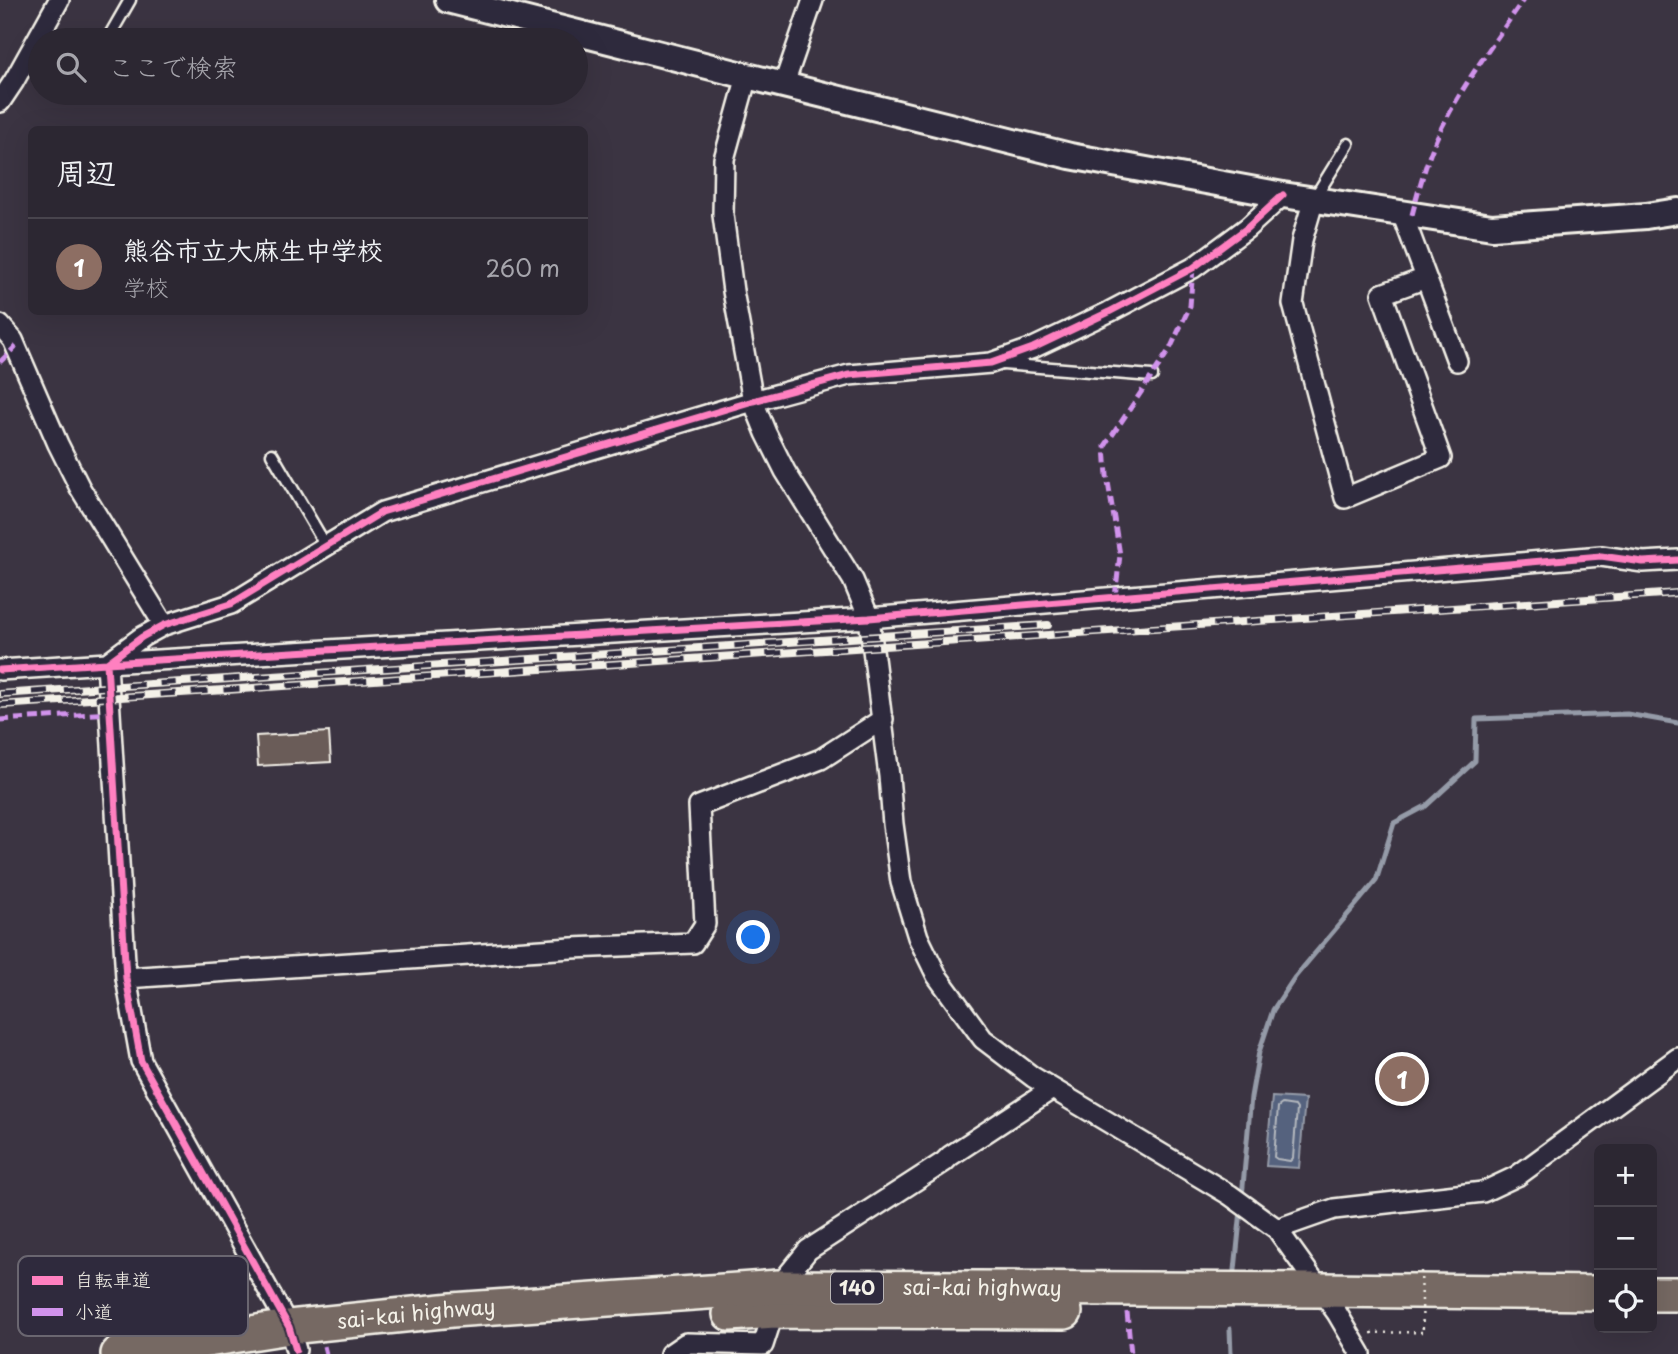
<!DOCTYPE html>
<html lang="ja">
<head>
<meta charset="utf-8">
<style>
	body { margin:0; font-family:"Playpen Sans","Klee One",sans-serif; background:#342f3a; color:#f1f3f6 }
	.controls { position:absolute; right:21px; bottom:21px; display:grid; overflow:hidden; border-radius:10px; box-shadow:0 7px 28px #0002 }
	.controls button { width:63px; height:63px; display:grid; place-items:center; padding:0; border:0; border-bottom:2px solid #48444d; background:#2c2732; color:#f1f3f6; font:35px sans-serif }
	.you { position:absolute; left:754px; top:938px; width:24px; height:24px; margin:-18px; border:5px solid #fff; border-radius:50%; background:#1a73e8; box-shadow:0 0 0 10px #1a73e833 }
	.badge { display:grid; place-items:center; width:46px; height:46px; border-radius:50%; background:#d6ab8b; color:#fff; font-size:23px; font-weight:700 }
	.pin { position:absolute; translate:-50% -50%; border:4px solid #fff; box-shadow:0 2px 7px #0006 }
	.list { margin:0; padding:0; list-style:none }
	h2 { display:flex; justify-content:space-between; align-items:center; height:91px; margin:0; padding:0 28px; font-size:30px }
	h2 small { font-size:23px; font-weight:400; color:#a6a5ac }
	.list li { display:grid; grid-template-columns:46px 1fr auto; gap:21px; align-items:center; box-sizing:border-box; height:98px; padding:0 28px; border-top:2px solid #48444d }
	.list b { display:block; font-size:26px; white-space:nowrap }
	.list p { margin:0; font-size:23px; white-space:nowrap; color:#a6a5ac }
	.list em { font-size:23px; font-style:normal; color:#a6a5ac }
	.icon { flex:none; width:38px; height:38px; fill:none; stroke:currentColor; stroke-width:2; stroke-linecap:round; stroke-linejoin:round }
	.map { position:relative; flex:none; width:1678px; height:1354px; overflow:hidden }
	.search { position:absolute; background:#2c2732; box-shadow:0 7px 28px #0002; left:28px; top:28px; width:560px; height:77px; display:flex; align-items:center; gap:18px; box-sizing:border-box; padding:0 24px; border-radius:38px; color:#a6a5ac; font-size:26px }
	.panel { position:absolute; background:#2c2732; box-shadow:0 7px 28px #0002; left:28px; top:126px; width:560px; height:189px; border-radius:10px }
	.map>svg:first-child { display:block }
	.water { fill:#55627e; stroke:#959ba8; stroke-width:2 }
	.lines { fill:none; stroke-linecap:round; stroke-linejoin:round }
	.shore { stroke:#b4b8be; stroke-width:2 }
	.stream { stroke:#959ba8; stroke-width:5 }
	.building { fill:#6a5b58; stroke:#f4f1e8; stroke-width:2 }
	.service-casing { stroke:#f4f1e8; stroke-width:15 }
	.minor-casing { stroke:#f4f1e8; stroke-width:24 }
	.tertiary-casing { stroke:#f4f1e8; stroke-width:30 }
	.trunk-casing { stroke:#f4f1e8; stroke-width:38 }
	.path { stroke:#f4f1e8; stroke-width:2.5; stroke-dasharray:2 5; stroke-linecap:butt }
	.service { stroke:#2f2a3d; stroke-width:10 }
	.minor { stroke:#2f2a3d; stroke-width:19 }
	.tertiary { stroke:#2f2a3d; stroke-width:24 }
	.trunk { stroke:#766964; stroke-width:33 }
	.rail-casing { stroke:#f4f1e8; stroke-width:8 }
	.rail { stroke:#2f2a3d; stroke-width:5; stroke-dasharray:16; stroke-linecap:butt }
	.path-bridge { stroke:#f4f1e8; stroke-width:2.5; stroke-dasharray:2 5; stroke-linecap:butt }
	.quiet { stroke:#d193ec; stroke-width:5; stroke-dasharray:10 5; stroke-linecap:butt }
	.cycleway-casing { stroke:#2f2a3d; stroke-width:11 }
	.cycleway { stroke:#ff80c0; stroke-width:7 }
	.labels { text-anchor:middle; stroke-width:5; stroke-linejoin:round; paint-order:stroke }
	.shield { fill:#2f2a3d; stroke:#b9b5b5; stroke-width:2 }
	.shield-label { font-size:19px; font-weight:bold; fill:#f4f1e8 }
	.street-label { font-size:21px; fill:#f4f1e8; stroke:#2f2a3d }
	.key { fill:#2f2a3d; stroke:#6a6670; stroke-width:2 }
	.key-label { font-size:19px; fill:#f4f1e8 }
</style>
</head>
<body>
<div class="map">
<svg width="1678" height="1354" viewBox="0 0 1678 1354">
	<rect width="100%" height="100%" fill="#3b3442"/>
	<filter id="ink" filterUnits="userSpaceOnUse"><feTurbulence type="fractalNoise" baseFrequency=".0143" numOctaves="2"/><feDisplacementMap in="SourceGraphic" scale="14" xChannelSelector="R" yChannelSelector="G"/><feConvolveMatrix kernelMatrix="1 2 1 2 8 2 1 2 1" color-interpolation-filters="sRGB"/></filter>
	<g filter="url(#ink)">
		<path class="water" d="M 1272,1097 L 1305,1099 L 1299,1168 L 1266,1166 Z"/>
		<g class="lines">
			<path class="shore" d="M 1282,1104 L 1295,1106 L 1297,1109 L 1293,1158 L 1290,1161 L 1277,1159 L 1274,1157 L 1278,1107 Z"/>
			<path class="stream" d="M 1242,1197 L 1251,1097 L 1259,1052 L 1273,1010 L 1295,977 L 1376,881 L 1394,823 L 1426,806 L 1475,761 L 1476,719 L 1627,714 L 1678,723
				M 1235,1270 L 1241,1210
				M 1230,1329 L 1231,1354"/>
		</g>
		<path class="building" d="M 329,732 L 331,762 L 258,766 L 256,736 Z"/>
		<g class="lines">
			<defs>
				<path id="service" d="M 107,40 L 130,0
					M 1314,199 L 1348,144
					M 1003,364 L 1152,376
					M 272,454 L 326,546"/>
				<path id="minor" d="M 747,76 L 724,159 L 723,215 L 733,291 L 753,401 L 766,433 L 785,471 L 853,580 L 869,618 L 889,776 L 893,824 L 901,882 L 918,937 L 937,976 L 983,1039 L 1033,1077 L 1230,1195 L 1277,1229 L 1337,1313 L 1361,1354
					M 784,84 L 813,0
					M 0,102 L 14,81 L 59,0
					M 1314,199 L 1302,240 L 1293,304 L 1345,498 L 1441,458 L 1382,294 L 1426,278
					M 1402,213 L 1457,361
					M 0,325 L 13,340 L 58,444 L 80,488 L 164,625
					M 0,670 L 107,663 L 869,618 L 1601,556 L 1643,562 L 1678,560
					M 126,978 L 572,948 L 693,943 L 705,924 L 699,806 L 821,759 L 883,719
					M 1277,1229 L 1334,1209 L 1483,1192 L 1517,1176 L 1678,1058
					M 296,1350 L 289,1327 L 141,1061 L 126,978 L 107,663 L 142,637 L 164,625 L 231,604 L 382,512 L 753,401 L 849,375 L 991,363 L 1033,348 L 1109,312 L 1193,268 L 1247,228 L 1283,195
					M 670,1354 L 686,1343 L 763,1345 L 774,1311 L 778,1287 L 808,1250 L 944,1162 L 950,1156 L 1052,1089"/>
				<path id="tertiary" d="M 448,0 L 747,76 L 1070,156 L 1283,195 L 1492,227 L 1646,216 L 1678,211"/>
				<g id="trunk">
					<path d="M 1652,1294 L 1678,1294"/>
					<path d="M 730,1314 L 774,1311 L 1065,1312"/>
					<path id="s1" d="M 118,1354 L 289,1327 L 452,1310 L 778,1287 L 1321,1290 L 1599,1293"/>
				</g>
			</defs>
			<use href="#service" class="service-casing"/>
			<use href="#minor" class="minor-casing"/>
			<use href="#tertiary" class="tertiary-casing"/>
			<use href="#trunk" class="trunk-casing"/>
			<path class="path" d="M 1371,1333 L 1423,1332"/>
			<use href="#service" class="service"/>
			<use href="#minor" class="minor"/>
			<use href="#tertiary" class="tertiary"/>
			<use href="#trunk" class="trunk"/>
			<defs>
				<path id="rail" d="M 0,694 L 1048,625
					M 0,705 L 1678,593"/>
			</defs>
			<use href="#rail" class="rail-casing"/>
			<use href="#rail" class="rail"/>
			<path class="path-bridge" d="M 1421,1271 L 1423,1332"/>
			<path class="quiet" d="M 1412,215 C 1420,184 1429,151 1444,123 C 1466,80 1496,40 1523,0
				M 0,362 L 16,346
				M 1115,597 L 1120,555 L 1107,476 L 1105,446 L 1170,349 L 1190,306 L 1193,268
				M 0,720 L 110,713
				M 1127,1312 L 1131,1354
				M 324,1346 L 326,1354"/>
			<defs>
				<path id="cycleway" d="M 0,670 L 107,663 L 869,618 L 1601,556 L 1643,562 L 1678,560
					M 296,1350 L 289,1327 L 141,1061 L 126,978 L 107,663 L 142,637 L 164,625 L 231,604 L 382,512 L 753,401 L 849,375 L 991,363 L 1033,348 L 1109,312 L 1193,268 L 1247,228 L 1283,195"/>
			</defs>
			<use href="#cycleway" class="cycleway-casing"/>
			<use href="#cycleway" class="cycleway"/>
		</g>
	</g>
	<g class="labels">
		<rect class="shield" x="831" y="1272.5" width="52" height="31" rx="5"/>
		<g class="shield-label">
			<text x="857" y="1295">140</text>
		</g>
		<g class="street-label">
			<text dy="7" stroke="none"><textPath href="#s1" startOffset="868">sai-kai highway</textPath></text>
			<text dy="7" stroke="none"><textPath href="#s1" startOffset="301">sai-kai highway</textPath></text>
		</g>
	</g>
	<rect x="18" y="1256" width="230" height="80" rx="10" class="key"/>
	<rect x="32" y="1276" width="31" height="9" fill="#ff80c0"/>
	<rect x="32" y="1308" width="31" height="8" fill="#d193ec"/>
	<g class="key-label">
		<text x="75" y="1287">自転車道</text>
		<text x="75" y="1319">小道</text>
	</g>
</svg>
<div class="controls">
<button>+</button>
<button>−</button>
<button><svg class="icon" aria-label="locate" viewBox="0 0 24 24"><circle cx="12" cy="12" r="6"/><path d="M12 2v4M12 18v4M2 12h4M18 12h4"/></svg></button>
</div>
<div class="you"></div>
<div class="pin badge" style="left:1402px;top:1079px;background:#8d6e63">1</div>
<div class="search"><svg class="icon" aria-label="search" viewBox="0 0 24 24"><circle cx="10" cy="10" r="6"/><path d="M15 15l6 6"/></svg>ここで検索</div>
<section class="panel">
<h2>周辺<small></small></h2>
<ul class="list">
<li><span class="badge" style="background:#8d6e63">1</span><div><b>熊谷市立大麻生中学校</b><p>学校</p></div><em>260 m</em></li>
</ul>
</section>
</div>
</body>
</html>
